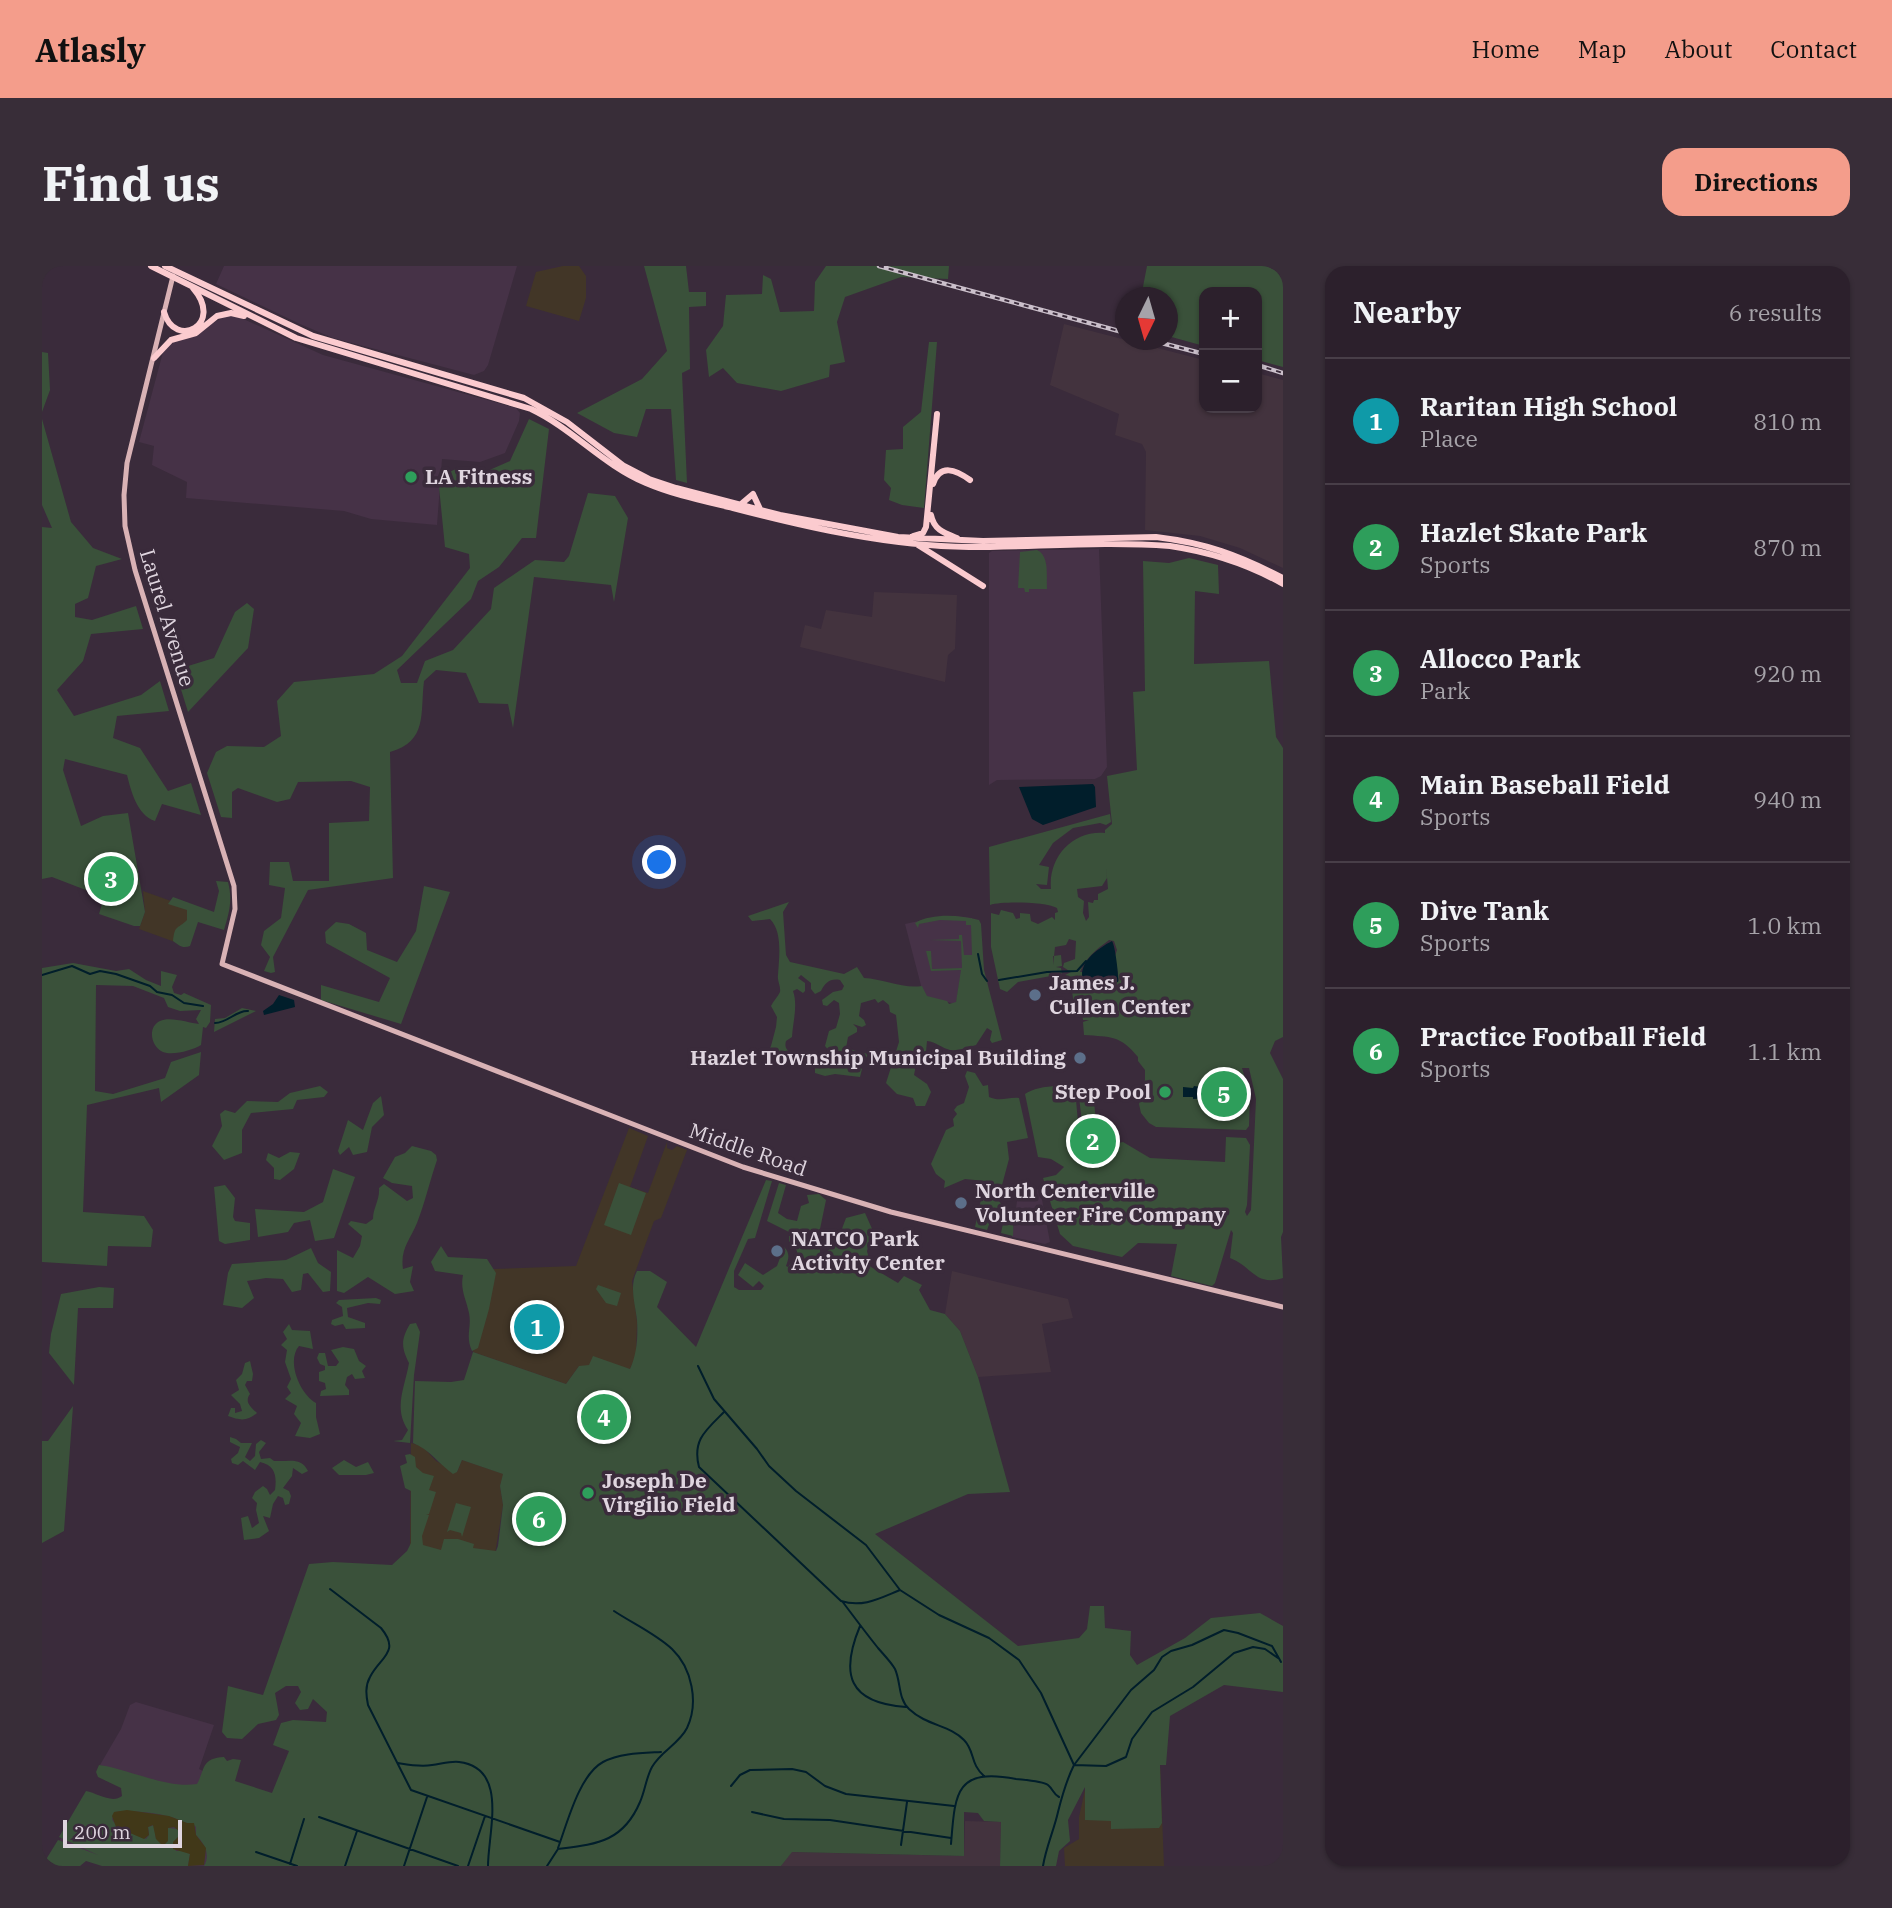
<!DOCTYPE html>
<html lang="en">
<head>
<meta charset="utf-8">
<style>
	body { margin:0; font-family:"IBM Plex Serif",serif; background:#382d38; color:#f1f3f6 }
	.controls { position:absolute; right:21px; top:21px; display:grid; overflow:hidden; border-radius:14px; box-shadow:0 2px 5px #0004 }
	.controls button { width:63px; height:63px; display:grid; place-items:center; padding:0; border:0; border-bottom:2px solid #483e48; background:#2c202c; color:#f1f3f6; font:35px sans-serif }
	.compass { position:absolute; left:1073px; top:21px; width:63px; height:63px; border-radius:50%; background:#2c202c; box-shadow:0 2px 5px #0004; rotate:185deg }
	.scale { position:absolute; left:21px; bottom:18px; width:119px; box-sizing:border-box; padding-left:7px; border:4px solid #dfd5df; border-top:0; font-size:19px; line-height:24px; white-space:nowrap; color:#dfd5df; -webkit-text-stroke:5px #3a2b3b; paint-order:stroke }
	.you { position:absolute; left:618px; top:597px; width:24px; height:24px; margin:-18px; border:5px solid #fff; border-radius:50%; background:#1a73e8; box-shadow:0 0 0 10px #1a73e833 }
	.badge { display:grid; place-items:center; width:46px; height:46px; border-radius:50%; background:#f49d8b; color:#fff; font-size:23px; font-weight:700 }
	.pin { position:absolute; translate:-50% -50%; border:4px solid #fff; box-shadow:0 2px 7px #0006 }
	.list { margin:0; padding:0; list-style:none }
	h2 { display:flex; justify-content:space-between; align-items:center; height:91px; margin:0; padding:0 28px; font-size:30px }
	h2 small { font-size:23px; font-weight:400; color:#a6a3a9 }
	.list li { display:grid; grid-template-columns:46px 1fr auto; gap:21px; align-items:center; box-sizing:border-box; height:126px; padding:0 28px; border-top:2px solid #483e48 }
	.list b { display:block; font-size:26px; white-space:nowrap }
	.list p { margin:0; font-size:23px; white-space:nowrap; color:#a6a3a9 }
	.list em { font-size:23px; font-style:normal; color:#a6a3a9 }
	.map { position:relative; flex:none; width:1241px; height:1600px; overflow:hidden; border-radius:21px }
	header { display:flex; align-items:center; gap:42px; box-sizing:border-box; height:98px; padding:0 35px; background:#f49d8b; color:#111 }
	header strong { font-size:33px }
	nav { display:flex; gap:38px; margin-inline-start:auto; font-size:24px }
	.intro { display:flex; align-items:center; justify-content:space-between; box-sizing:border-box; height:168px; padding:0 42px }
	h1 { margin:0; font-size:49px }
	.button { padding:18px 32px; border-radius:21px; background:#f49d8b; color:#111; font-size:24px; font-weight:700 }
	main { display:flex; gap:42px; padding:0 42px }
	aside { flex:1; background:#2c202c; border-radius:21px; box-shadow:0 2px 5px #0004 }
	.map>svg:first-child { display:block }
	.built { fill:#463247 }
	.industrial { fill:#43333e }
	.education { fill:#423627 }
	.green { fill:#3a513a; fill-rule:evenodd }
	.sand { fill:#413818 }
	.water { fill:#011e2b }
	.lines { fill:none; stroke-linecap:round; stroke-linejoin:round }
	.stream { stroke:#011e2b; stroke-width:2 }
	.primary { stroke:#d9b2b5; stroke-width:5 }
	.highway { stroke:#fbcbcf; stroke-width:6 }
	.rail-casing { stroke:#cbc0cb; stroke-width:4.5 }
	.rail { stroke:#3a2b3b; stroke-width:2; stroke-dasharray:5; stroke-linecap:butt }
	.leisure-dot { fill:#2e9e5b; stroke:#3a2b3b; stroke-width:2.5 }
	.service-dot { fill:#5c6f8a; stroke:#3a2b3b; stroke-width:2.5 }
	.labels { text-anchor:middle; stroke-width:7; stroke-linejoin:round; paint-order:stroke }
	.poi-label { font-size:21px; font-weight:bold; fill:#dfd5df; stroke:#3a2b3b; text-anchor:start }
	.street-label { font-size:21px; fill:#dfd5df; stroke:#3a2b3b }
</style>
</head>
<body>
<header>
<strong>Atlasly</strong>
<nav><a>Home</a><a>Map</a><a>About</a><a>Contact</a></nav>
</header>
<div class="intro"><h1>Find us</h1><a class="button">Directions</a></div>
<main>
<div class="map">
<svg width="1241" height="1600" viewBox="0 0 1241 1600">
	<rect width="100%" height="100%" fill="#3a2b3b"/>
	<path class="built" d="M 182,0 L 475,0 L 446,99 L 442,105 L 432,109 L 291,72 L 258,58 L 174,18 Z
		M 185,50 L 197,51 L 281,89 L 474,142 L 478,147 L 477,155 L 463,187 L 438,196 L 400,193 L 395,259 L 329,253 L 302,245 L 144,232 L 145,216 L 110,199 L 112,180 L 97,176 L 121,86 L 129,77 Z
		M 1057,283 L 1065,501 L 1059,510 L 1053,513 L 955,514 L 947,519 L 947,287 L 950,285 Z
		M 913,650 L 930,652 L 931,690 L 922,713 L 918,713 L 914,738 L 882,731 L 863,658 L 895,651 Z
		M 998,923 L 1008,976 L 1003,978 L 970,971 L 976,928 Z
		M 94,1436 L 172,1459 L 157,1503 L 163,1506 L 174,1567 L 163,1600 L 75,1600 L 15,1579 L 44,1527 L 78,1539 L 136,1526 L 58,1499 L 79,1463 L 88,1439 Z"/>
	<path class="industrial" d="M 1022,58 L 1162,94 L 1162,142 L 1215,142 L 1215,107 L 1241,114 L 1241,302 L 1198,282 L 1158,270 L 1103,264 L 1104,186 L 1100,178 L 1073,169 L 1077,148 L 1008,119 Z
		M 832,326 L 915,329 L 913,383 L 906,389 L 903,416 L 758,381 L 763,359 L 779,363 L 784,344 L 830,351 Z
		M 910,1005 L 1026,1033 L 1031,1052 L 1000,1058 L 1009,1106 L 936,1111 L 918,1065 L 903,1048 Z
		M 923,1555 L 959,1556 L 958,1600 L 739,1600 L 749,1586 L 922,1590 Z"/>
	<path class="education" d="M 521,0 L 537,0 L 544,10 L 544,32 L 537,55 L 484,40 L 494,6 Z
		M 101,625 L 157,645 L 144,680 L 97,663 L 103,646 Z
		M 587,862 L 606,870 L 588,921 L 606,927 L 625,876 L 625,882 L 630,884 L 635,880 L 645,884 L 619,952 L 612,955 L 590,1015 L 595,1056 L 594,1090 L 588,1103 L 537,1100 L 524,1118 L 431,1086 L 452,1003 L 534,1000 Z
		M 369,1177 L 380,1180 L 394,1195 L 415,1206 L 420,1194 L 462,1208 L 458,1220 L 461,1239 L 452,1294 L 368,1286 Z
		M 1118,1499 L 1122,1600 L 1023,1600 L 1022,1582 L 1037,1573 L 1037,1551 L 1044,1519 Z"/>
	<path class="green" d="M 602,0 L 644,0 L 647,26 L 664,26 L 664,40 L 647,41 L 648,103 L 640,107 L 645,217 L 634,214 L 629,143 L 604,143 L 595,171 L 572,167 L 535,147 L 600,113 L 625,85 Z
		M 784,0 L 907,0 L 906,13 L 859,11 L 803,31 L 795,56 L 803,96 L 788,99 L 787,111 L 739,125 L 695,117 L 681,102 L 667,111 L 664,84 L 681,60 L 684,29 L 720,28 L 721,9 L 729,13 L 738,46 L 772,45 L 773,16 Z
		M 1105,0 L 1224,0 L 1241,8 L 1241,101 L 1215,94 L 1215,26 L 1162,26 L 1162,80 L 1126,70 L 1126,32 L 1099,31 Z
		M 887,76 L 895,76 L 882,242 L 860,239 L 847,234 L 849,222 L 842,214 L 844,184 L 861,183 L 861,161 L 879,146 Z
		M 0,86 L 6,87 L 8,124 L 0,146 Z
		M 0,153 L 29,256 L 51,282 L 80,293 L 54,300 L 46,332 L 33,338 L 33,351 L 50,354 L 94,340 L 101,363 L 49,368 L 41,395 L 15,424 L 32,450 L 99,429 L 118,415 L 127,445 L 75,450 L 71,472 L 98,482 L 126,525 L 149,517 L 159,549 L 120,538 L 113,555 C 95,549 89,525 85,509 L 23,493 L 21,504 L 39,560 L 61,550 L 86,547 L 103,646 L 98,660 L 92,660 L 57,648 L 62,631 L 10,611 L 0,613 L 0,261 L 10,262 L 0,239 Z
		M 487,153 L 507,163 L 494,272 L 480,272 L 457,301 L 436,315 L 429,333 L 355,404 L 359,417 L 375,417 L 383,395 L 411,384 L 449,343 L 452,322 L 493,294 L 522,296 L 527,290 L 546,227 L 573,230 L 586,252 L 572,336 L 569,319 L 492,311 L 471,462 L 466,438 L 437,437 L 424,407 L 394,404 L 382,415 C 378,448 386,475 348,486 L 351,612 L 266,624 L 231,691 L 233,706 L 229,707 L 222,705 L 228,691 L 219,679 L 222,665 L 239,652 L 243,622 L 227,619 L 228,596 L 247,596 L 251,615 L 287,615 L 287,557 L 327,555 L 328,521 L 309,515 L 256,516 L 248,533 L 235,536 L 196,522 L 190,526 L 190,552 L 179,551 L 165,507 L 174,486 L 185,480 L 222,481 L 239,470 L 235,435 L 252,416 L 332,408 L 360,390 L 428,302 L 427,288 L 403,281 L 396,211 L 414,203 L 443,206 L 468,195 Z
		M 995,284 C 1008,290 1004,310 1005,323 L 987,323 L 987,326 L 983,326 L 982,322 L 976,322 L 978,286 Z
		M 1147,292 L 1176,299 L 1177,328 L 1153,325 L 1152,398 L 1227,395 L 1234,471 L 1241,482 L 1241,771 L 1233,775 L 1228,787 L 1241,813 L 1241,966 L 1239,971 L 1241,1012 C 1213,1021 1210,1000 1188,992 L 1191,967 L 1189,964 L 1173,1017 L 1170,1020 L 1129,1010 L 1135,978 L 1096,977 L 1080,991 L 1031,980 L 1018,968 L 1001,912 L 1014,909 L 1022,901 L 1009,893 L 996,891 L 983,828 C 994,820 1020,818 1033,823 L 1037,867 L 1042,884 L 1040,870 L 1060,865 L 1063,880 L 1081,876 L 1108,892 L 1183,896 L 1184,871 L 1204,872 L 1208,879 L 1205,939 L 1203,946 L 1205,950 L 1209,944 L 1214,833 L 1207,802 L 1200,802 L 1208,829 L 1207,860 L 1204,864 L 1114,861 L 1107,857 L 1099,847 L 1097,838 L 1100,828 L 1095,825 L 1103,814 L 1103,804 L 1096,795 L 1096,791 C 1078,769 1069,771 1042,769 L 1041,756 L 1047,754 L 1041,754 L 1040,748 L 1033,748 L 1029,717 L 1026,717 L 1023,710 L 1032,711 L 1023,709 L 1029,706 L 1021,701 L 1022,697 L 1033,693 L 1034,675 L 1027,673 L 1024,679 L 1013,681 L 1011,699 L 1011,690 L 1019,689 L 1020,700 L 1014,701 L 1019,702 L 1020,708 L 976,716 L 965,726 L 958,723 L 949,681 L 949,647 L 957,649 L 959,644 L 971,647 L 974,653 L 978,652 L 978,647 L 988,648 L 989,655 L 996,658 L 1010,651 L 1013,654 L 1013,647 L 1016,646 L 1015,642 C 1004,636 961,635 948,639 L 947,581 L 1068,548 L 1069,556 L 1064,559 L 1058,557 L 1031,562 L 1011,577 L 997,599 L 1007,601 L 1005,619 L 994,618 L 999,623 L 1034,623 L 1009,623 C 1006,591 1031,564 1063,567 L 1063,564 L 1070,558 L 1065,510 L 1095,504 L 1091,426 L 1103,425 L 1101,295 L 1127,297 ZM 1064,599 L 1066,623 L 1056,628 L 1056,634 L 1052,634 L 1051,637 L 1046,636 L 1047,651 L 1044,655 L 1041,647 L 1042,635 L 1036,631 L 1035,623 L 1060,620 L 1065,612 ZM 1067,674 L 1072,675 L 1075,684 L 1073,690 L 1077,715 L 1063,721 L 1046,723 L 1041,718 L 1040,706 L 1038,706 C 1044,691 1054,684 1067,674 Z
		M 205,337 L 212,343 L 206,382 L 146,446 L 133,404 L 172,392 L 193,346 Z
		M 174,615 L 186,616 C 191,634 187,647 182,664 L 156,656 L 148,680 C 140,683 137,679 131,675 C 133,658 135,664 145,654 L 145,644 L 126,638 L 131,631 L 172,646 L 177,625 Z
		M 382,620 L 408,626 L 359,758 L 279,734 L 279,719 L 337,736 L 348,712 L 284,677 L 283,666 L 294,656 L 307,658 L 324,667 L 325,684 L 355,696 L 374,665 Z
		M 747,636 L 741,646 L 744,689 L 748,696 L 802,708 L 815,701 L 822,712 C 841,713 861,723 880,720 L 885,730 L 905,735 L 907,738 L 914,736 L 919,704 L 889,705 L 884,685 L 889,685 L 890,703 L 920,702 L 919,675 L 888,674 L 917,673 L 917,669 L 920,669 L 922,689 L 930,689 L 929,659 L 924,659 L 924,655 L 898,654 L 877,658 L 876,662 L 873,657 C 891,647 917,649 937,654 L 939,658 L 942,704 L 960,774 L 950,777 L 948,774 L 950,765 L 945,762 L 934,779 C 926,781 917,785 908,784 C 900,782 894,776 885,775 L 884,786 L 876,789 L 872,809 L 885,818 L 889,826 L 883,840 L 874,840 L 871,832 L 855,828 L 844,817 L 857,776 L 854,749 L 848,746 L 847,739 L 841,734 L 836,737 L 833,733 L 819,737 L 817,750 L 822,754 L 824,759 L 820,761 L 811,758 L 815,762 L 815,766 L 806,771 L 804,782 L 826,788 L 824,792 L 813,789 L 809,792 L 810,797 L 820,803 L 818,811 L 793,808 L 783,810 L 773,807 L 773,801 L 784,799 L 784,791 L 788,786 L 783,780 L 787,765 L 794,762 L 798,748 L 797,737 L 792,734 L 785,740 L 781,739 L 780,734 L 791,726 L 800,724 L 802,720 L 798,714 C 788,712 783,717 779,725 L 773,728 L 769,723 L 769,717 L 759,709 L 756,712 L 763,717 L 763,725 L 761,727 L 755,723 L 751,725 C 756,739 751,755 750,771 L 744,775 C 741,786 750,785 756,791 L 754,796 L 750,798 L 735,791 L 729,791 L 725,787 L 729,780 L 734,761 L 735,751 L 729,740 C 731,735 736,731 738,726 C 739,720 735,715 736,709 C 737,692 741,666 728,653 L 710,655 L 706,650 Z
		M 31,697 L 74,705 L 87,703 L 104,714 L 119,720 L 119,705 L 135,709 L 130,721 L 132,727 L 139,729 L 142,727 L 169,739 L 168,756 L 164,762 L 161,761 L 159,779 C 151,784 131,790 121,786 C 109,781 105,761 118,755 C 128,750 147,757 157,758 L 154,753 L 159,744 L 138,745 L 126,741 L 122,732 L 91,720 L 54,719 L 53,825 L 71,828 L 123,812 L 129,796 L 159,786 L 157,809 L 119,836 L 117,822 L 45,839 L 41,946 L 102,950 L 111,964 L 109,981 L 66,980 L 65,1000 L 0,996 L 0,702 Z
		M 200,742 L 214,745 L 172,766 L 173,753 L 183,752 Z
		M 925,805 L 933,807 L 941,820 L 946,819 L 947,831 C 958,836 966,831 977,832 L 986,872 L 965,876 L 967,893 L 956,934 L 960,939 L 972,944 L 971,970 L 959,967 L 963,948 L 952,945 L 945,964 L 933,961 L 943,915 L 923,913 L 902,922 L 903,915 L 894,908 L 889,898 L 904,864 L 912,860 L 911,853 L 915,848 L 912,844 L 915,840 L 922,837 L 927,821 L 923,810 Z
		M 278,820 L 286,826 L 282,831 L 255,834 L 251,843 L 209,847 L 200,864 L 200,887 L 182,894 L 170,880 L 180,860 L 178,848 L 183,844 L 193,847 L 205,835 L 236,836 L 248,827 Z
		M 1039,826 L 1051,828 L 1054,854 L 1052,858 L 1042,859 L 1040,856 L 1037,831 Z
		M 339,830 L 342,849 L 330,861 L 325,886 L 311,889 L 307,881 L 298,889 L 296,885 L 306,854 L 321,864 L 331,837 Z
		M 370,880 L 389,885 L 394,889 L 395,894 C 388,914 383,937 375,957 C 368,974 358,983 361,1003 L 371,1000 L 368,1016 L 372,1025 L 353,1028 L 326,1011 L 302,1027 L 295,1025 L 295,984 L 311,992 L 318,980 L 320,970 L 306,958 L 309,955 L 324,958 L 331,953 C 331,942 338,934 337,922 L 342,918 L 365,935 L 371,932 L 370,920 L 350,917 L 341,912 L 353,891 L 363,887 Z
		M 248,886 L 258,887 L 252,903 L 238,914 L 232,913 L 232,902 L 224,894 L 226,887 L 237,892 Z
		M 291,903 L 313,911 L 292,972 L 273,975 L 268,954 L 252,957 L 246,966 L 216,971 L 213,943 L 262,946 L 281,936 Z
		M 724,914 L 730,915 L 713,972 L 706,973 L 692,1005 L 692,1021 L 697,1024 L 719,1024 L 722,1020 L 717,1015 L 711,1021 L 696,1009 L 703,997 L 721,1009 L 735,1000 L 742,981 C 748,987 747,992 744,1000 L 746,1001 L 750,996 L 755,996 L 755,985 L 747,975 L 747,966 L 725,955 L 737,917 L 744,919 L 736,947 L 745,953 L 755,955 L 759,940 L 767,937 L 765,929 L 777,928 L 784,934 L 778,963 L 778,992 L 795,976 L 804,952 L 823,947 L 831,965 L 825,985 L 829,1001 L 856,1017 L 862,1010 L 880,1019 L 877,1024 L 888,1044 L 903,1048 L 918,1065 L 936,1111 L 968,1226 L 926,1228 L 833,1268 L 976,1380 L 1037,1372 L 1045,1363 L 1048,1340 L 1062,1340 L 1063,1362 L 1089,1365 L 1088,1389 L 1095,1399 L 1143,1372 L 1169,1352 L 1218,1347 L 1241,1360 L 1241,1426 L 1182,1419 L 1128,1450 L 1124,1499 L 1118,1499 L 1120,1557 L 1117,1562 L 1069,1563 L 1069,1555 L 1043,1554 L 1043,1521 L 1026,1554 L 1028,1575 L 1017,1585 L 1014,1600 L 958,1600 L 959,1556 L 942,1555 L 936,1547 L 922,1546 L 922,1590 L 750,1586 L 739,1600 L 162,1600 C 169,1588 162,1577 154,1569 L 154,1561 L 150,1557 C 142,1558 137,1553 129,1551 C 111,1546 90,1544 73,1546 L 70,1553 C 77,1567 91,1566 104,1573 L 107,1569 L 106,1561 L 112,1559 L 114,1573 L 126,1575 L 126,1562 L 136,1563 L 137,1570 L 131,1577 L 134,1585 L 143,1585 L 148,1588 L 146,1600 L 60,1600 L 44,1595 L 38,1600 L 0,1600 L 16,1574 L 56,1589 L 17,1571 L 44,1525 C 55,1527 70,1538 80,1530 L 79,1522 L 56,1511 L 54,1506 L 57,1499 C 87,1503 125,1523 155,1518 C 163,1504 159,1492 182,1491 L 185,1495 L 191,1493 L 199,1494 L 193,1515 L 230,1527 L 247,1485 L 231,1479 L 239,1457 L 251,1454 L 284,1456 L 285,1446 L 271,1433 L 266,1443 L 258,1444 L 253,1437 L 259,1426 L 256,1420 L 244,1420 L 233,1427 L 237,1449 L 234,1454 L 216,1458 L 200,1473 L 185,1472 L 180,1466 L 186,1420 L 221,1429 L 267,1298 L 291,1296 L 350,1299 L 365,1285 L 369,1277 L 369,1225 L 363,1222 L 358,1200 L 365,1197 L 363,1189 L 368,1188 L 373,1191 L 374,1201 L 381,1207 L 392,1210 L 387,1224 L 394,1226 L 387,1248 L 384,1248 L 387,1249 L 380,1270 L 381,1279 L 399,1284 L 402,1273 L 416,1273 L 432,1278 L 431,1282 L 454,1285 L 456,1280 L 461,1239 L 458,1220 L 461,1208 L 420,1194 L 415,1206 L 411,1208 C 397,1198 387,1183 371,1177 L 373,1115 L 409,1116 L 422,1114 L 431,1086 L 524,1118 L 537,1100 L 547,1099 L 551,1090 L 588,1103 C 595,1088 596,1071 595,1054 C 593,1037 587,1020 595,1005 L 608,1005 L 625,1016 L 615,1041 L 654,1081 Z
		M 577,917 L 604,927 L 589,969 L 562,959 Z
		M 183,919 L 193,932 L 191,951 L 193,955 L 208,957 L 208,974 L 183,978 L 177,975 L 172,921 Z
		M 399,980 L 406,991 L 445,993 L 454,1007 L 447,1043 L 436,1082 L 430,1085 C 423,1070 430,1061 427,1047 C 424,1032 418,1024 421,1009 L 393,1005 L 389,996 Z
		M 269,982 L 276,997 L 289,1006 L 288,1025 L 281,1026 L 266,1007 L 261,1008 L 259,1024 L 250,1026 L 241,1013 L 224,1012 L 205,1015 L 212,1032 L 200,1042 L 181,1039 L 186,1007 L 190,998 L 244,994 Z
		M 556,1019 L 579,1027 L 575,1040 L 564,1037 L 554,1023 Z
		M 57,1021 L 72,1022 L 71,1042 L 36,1042 L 32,1119 L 7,1087 L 9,1068 L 19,1028 Z
		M 334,1032 L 339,1034 L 338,1038 L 326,1037 L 305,1042 L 306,1051 L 323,1057 L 323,1062 L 304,1063 L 301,1058 L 293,1060 L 289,1058 L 290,1054 L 301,1050 L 300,1041 L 294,1037 L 297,1034 Z
		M 374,1057 L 378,1066 L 372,1109 L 368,1177 L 351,1175 L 360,1174 L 366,1164 C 351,1142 363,1121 367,1097 C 359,1081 359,1073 368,1058 Z
		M 247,1058 L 250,1064 L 268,1065 L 271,1083 L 257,1080 C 244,1095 258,1128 274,1137 L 274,1151 L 278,1168 L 268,1172 L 253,1170 L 259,1157 L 252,1148 L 255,1140 L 243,1133 L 249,1127 L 245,1121 L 249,1113 L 243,1096 L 245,1084 L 239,1079 L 245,1073 L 241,1066 Z
		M 301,1081 L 312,1083 L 317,1095 L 324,1100 L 320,1105 L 323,1112 L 313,1113 L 310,1108 L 305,1111 L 303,1119 L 307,1124 L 307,1129 L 278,1130 L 279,1125 L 284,1123 L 283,1117 L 277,1115 L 277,1106 L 283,1104 L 283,1100 L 278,1098 L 275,1092 L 277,1087 L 283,1087 L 286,1100 L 294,1100 L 297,1096 L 289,1084 Z
		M 208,1095 L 211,1108 L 210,1115 L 205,1115 L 203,1119 L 208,1128 C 202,1136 209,1141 215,1147 C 205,1156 197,1154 186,1150 L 189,1142 L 193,1142 L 193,1147 L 200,1145 L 198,1138 L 189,1129 L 197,1124 L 194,1114 L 200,1108 L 203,1097 Z
		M 31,1140 L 22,1265 L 0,1277 L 0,1175 L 6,1175 Z
		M 188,1171 L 194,1173 L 199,1177 L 210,1177 L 203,1191 L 208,1195 L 213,1190 L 214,1178 L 219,1174 L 224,1177 L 217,1186 L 219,1193 L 228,1192 L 232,1195 C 246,1196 259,1190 266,1205 L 260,1208 L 251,1202 L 250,1210 L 241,1222 L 247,1225 L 249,1230 L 247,1238 L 243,1239 L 241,1232 L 236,1230 L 231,1238 L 228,1252 L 221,1250 L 227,1265 L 217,1272 L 202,1274 L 199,1252 L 206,1250 L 210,1262 L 217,1257 L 214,1244 L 215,1237 L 210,1232 L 213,1226 L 221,1220 L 225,1223 L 228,1229 L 233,1224 C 235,1210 233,1199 218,1196 L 213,1204 L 201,1195 L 196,1199 L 190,1197 L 189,1193 L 196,1187 L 198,1181 L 188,1176 Z
		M 302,1194 L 314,1201 L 326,1196 L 332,1207 L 324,1209 L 297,1209 L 290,1202 Z
		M 414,1237 L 429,1241 L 420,1271 L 419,1267 L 408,1264 L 405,1266 Z"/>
	<path class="sand" d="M 85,1544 L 127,1550 L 145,1557 L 152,1557 L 154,1569 L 164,1582 L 162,1599 L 146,1600 L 148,1588 L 131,1583 L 131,1576 L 137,1570 L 138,1566 L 132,1561 L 126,1562 L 126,1575 L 121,1580 L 114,1573 L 111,1559 L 106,1561 L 107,1569 L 102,1573 L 74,1561 L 70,1550 L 72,1546 Z"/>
	<path class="water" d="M 1051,518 L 1053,521 L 1054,541 L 1001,559 L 990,553 L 977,521 Z
		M 1070,675 C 1073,679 1077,709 1076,716 L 1051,722 L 1044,722 C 1031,700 1053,684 1070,675 Z
		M 237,729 L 252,734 L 253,741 L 222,749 L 221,745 L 231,738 Z
		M 1152,820 L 1171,823 L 1171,832 L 1151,833 L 1151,831 L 1141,831 L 1141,821 L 1151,822 Z"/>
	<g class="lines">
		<path class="stream" d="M 936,688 L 940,708 L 945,715
			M 0,709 L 30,700 L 48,708 L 58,705 L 74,708 L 108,720 L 115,726 L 130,729 L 142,737 L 161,740
			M 957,714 L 1005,706 L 1035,705 L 1044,695
			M 173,757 C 186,757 194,744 206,745
			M 656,1100 L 672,1133 L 715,1183 L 727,1200 L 754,1225 L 824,1279 L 858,1324 L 897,1349 L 947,1372 L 977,1394 L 999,1427 L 1032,1499 L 1089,1424 L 1112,1404 L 1120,1391 L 1129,1385 L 1150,1379 L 1182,1364 L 1196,1367 L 1230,1380 L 1239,1396
			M 682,1146 C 664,1164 650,1174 657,1201 L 799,1335 C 821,1342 838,1332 858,1324
			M 288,1323 L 339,1362 C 359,1386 338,1391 328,1411 C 323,1420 324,1429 326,1439 L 369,1524 L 518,1576
			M 800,1335 C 812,1351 824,1367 836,1382 C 842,1389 849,1396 853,1403 C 859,1416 856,1433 867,1443 C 885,1460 908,1459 922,1474 C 933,1485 928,1498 942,1510
			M 818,1360 C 798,1408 806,1437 864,1441
			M 356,1497 C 368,1499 378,1501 390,1499 C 399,1498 408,1495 417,1496 C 467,1502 446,1566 446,1600
			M 689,1520 L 698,1509 L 708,1504 L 750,1503 L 764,1506 L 783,1520 L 804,1528 L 912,1540
			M 710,1546 L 742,1553 L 788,1554 L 909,1572
			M 277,1551 L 416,1600
			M 909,1578 C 913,1528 913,1501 974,1513 C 982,1514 1000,1515 1006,1519 C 1011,1523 1011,1528 1017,1531
			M 859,1579 L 865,1536
			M 516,1582 C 525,1558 537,1509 561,1496 C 578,1487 600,1487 619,1486
			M 214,1586 L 255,1600
			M 248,1598 L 262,1553
			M 303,1600 L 315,1565
			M 362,1600 L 385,1531
			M 426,1600 L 443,1550
			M 505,1600 L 516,1583 C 555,1578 581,1576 598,1536 C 603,1525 604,1512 610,1501 C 619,1485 637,1478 645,1462 C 657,1437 650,1402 630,1383 C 614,1368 590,1357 572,1345
			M 1001,1600 C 1004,1581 1012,1564 1016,1546 C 1020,1530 1024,1515 1032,1499 L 1064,1500 L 1084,1491 L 1090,1473 L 1110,1446 L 1151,1421 L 1192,1387 L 1211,1381 L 1223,1383 L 1236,1392"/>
		<path class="primary" d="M 131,10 L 85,197 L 82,229 L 83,260 L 93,304 L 192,620 L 193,643 L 180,698 L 701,901 L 849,946 L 1241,1041"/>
		<path class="highway" d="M 109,0 L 254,72 L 489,143 C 531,163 561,199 604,217 C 632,229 662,235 691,242 C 768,262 847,280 927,281 C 994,281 1061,275 1128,280 C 1168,286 1206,298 1241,318
			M 123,0 L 271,70 L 482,132 L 525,156 L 582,200 L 607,213 L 634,222 L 738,249 L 856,271 L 941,275 L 1114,271 C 1164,277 1196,289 1241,312
			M 122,46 C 133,84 183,59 151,22
			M 112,92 L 129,74 L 154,67 L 175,50 L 189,47 L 202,50
			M 891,218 C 898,197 914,204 928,214
			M 698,239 L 711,228 L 718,243
			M 889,249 C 892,264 902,267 915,272
			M 871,270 L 881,267 L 884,261 L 895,148
			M 876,279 L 941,320"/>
		<defs>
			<path id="rail" d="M 837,0 L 1084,67
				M 1108,74 L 1162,88
				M 1215,99 L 1241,107"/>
		</defs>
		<use href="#rail" class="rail-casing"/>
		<use href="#rail" class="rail"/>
	</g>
	<g class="leisure-dot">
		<circle cx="369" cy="211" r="7"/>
		<circle cx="1123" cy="826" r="7"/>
		<circle cx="546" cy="1227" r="7"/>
	</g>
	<g class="service-dot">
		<circle cx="993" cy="729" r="7"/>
		<circle cx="1038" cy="792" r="7"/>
		<circle cx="919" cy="937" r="7"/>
		<circle cx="735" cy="985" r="7"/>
	</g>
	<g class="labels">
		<g class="poi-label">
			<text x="383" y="218">LA Fitness</text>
			<text x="1007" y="724">James J.<tspan x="1007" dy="24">Cullen Center</tspan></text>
			<text x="1024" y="799" text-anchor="end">Hazlet Township Municipal Building</text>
			<text x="1109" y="833" text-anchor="end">Step Pool</text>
			<text x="933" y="932">North Centerville<tspan x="933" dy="24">Volunteer Fire Company</tspan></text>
			<text x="749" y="980">NATCO Park<tspan x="749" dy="24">Activity Center</tspan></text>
			<text x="560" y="1222">Joseph De<tspan x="560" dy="24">Virgilio Field</tspan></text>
		</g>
		<g class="street-label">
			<text transform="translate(125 352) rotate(73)" y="7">Laurel Avenue</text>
			<text transform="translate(706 884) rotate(19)" y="7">Middle Road</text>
		</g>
	</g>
</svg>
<div class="controls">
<button>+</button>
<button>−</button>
</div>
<svg class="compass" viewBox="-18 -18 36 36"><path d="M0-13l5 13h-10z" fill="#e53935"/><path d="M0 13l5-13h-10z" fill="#a6a3a9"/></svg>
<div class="scale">200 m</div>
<div class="you"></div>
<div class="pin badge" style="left:495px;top:1061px;background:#0f9aa8">1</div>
<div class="pin badge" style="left:1051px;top:875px;background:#2e9e5b">2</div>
<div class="pin badge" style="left:69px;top:613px;background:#2e9e5b">3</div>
<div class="pin badge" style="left:562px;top:1151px;background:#2e9e5b">4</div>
<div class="pin badge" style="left:1182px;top:828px;background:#2e9e5b">5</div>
<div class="pin badge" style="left:497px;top:1253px;background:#2e9e5b">6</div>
</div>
<aside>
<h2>Nearby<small>6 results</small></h2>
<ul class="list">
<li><span class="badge" style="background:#0f9aa8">1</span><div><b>Raritan High School</b><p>Place</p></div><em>810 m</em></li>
<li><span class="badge" style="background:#2e9e5b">2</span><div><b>Hazlet Skate Park</b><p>Sports</p></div><em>870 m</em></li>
<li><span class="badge" style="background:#2e9e5b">3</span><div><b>Allocco Park</b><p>Park</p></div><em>920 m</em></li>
<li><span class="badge" style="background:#2e9e5b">4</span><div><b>Main Baseball Field</b><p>Sports</p></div><em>940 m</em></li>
<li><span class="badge" style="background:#2e9e5b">5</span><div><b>Dive Tank</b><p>Sports</p></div><em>1.0 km</em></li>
<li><span class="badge" style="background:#2e9e5b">6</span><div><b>Practice Football Field</b><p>Sports</p></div><em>1.1 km</em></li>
</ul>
</aside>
</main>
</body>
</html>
